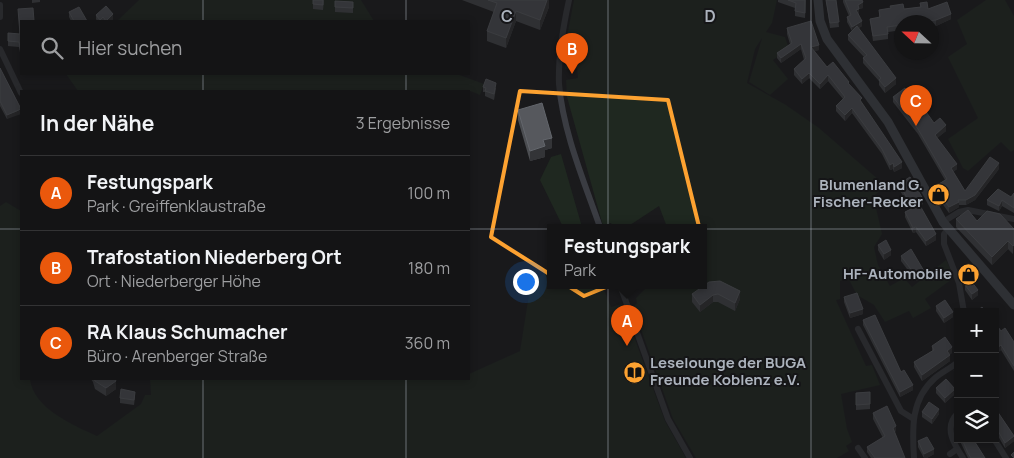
<!DOCTYPE html>
<html lang="de">
<head>
<meta charset="utf-8">
<style>
	body { margin:0; font-family:Manrope,sans-serif; background:#1d1d1e; color:#f1f3f6 }
	.controls { position:absolute; right:15px; bottom:15px; display:grid; overflow:hidden; border-radius:0px; box-shadow:0 2px 8px #0003 }
	.controls button { width:45px; height:45px; display:grid; place-items:center; padding:0; border:0; border-bottom:1px solid #333334; background:#141415; color:#f1f3f6; font:25px sans-serif }
	.compass { position:absolute; left:894px; top:15px; width:45px; height:45px; border-radius:50%; background:#141415; box-shadow:0 2px 8px #0003; rotate:292deg }
	.you { position:absolute; left:525px; top:281px; width:18px; height:18px; margin:-12px; border:4px solid #fff; border-radius:50%; background:#1a73e8; box-shadow:0 0 0 8px #1a73e833 }
	.badge { display:grid; place-items:center; width:32px; height:32px; border-radius:50%; background:#ea580c; color:#fff; font-size:16px; font-weight:700 }
	.pin { position:absolute; translate:-50% -41px; filter:drop-shadow(0 1px 2px #0008) }
	.pin::after { content:''; position:absolute; top:26px; width:18px; height:15px; background:inherit; clip-path:polygon(0 0,100% 0,50% 100%) }
	.popup { position:absolute; left:547px; top:224px; width:160px; height:65px; box-sizing:border-box; display:grid; place-content:center; border-radius:0px; background:#141415; filter:drop-shadow(0 1px 4px #0005); font-size:16px; white-space:nowrap; color:#9d9ea0 }
	.popup b { font-size:19px; color:#f1f3f6 }
	.popup::after { content:''; position:absolute; left:50%; top:100%; margin-left:-10px; border:10px solid transparent; border-top-color:#141415 }
	.list { margin:0; padding:0; list-style:none }
	h2 { display:flex; justify-content:space-between; align-items:center; height:65px; margin:0; padding:0 20px; font-size:21px }
	h2 small { font-size:16px; font-weight:400; color:#9d9ea0 }
	.list li { display:grid; grid-template-columns:32px 1fr auto; gap:15px; align-items:center; box-sizing:border-box; height:75px; padding:0 20px; border-top:1px solid #333334 }
	.list b { display:block; font-size:19px; white-space:nowrap }
	.list p { margin:0; font-size:16px; white-space:nowrap; color:#9d9ea0 }
	.list em { font-size:16px; font-style:normal; color:#9d9ea0 }
	.icon { flex:none; width:28px; height:28px; fill:none; stroke:currentColor; stroke-width:2; stroke-linecap:round; stroke-linejoin:round }
	.map { position:relative; flex:none; width:1014px; height:458px; overflow:hidden }
	.search { position:absolute; background:#141415; box-shadow:0 2px 8px #0003; left:20px; top:20px; width:450px; height:55px; display:flex; align-items:center; gap:12px; box-sizing:border-box; padding:0 18px; border-radius:0px; color:#9d9ea0; font-size:19px }
	.panel { position:absolute; background:#141415; box-shadow:0 2px 8px #0003; left:20px; top:90px; width:450px; height:290px; border-radius:0px }
	.map>svg:first-child { display:block }
	.green { fill:#1f2820 }
	.lines { fill:none; stroke-linecap:round; stroke-linejoin:round }
	.street { stroke:#3a3c42; stroke-width:6 }
	.secondary { stroke:#484c52; stroke-width:9 }
	.wall { fill:#4b4d51 }
	.shaded-wall { fill:#333437 }
	.building { fill:#56585d; stroke:#63666c }
	.marked { fill:none; stroke:#fda231; stroke-width:4; stroke-linejoin:round }
	.grid { fill:none; stroke:#acb3bd; stroke-width:1; stroke-opacity:0.55 }
	.labels { text-anchor:middle; stroke-width:4; stroke-linejoin:round; paint-order:stroke }
	.poi-label { font-size:15px; font-weight:bold; fill:#acb3bd; stroke:#151517; text-anchor:end }
	.grid-label { font-size:16px; text-anchor:middle; font-weight:bold; fill:#acb3bd; stroke:#151517; stroke-width:4; stroke-linejoin:round; paint-order:stroke }
</style>
</head>
<body>
<div class="map">
<svg width="1014" height="458" viewBox="0 0 1014 458">
	<rect width="100%" height="100%" fill="#1a1a1c"/>
	<path class="green" d="M 139,0 L 361,0 L 374,21 L 117,21 Z
		M 574,0 L 777,0 L 772,23 L 766,32 L 785,37 L 789,49 L 773,60 L 788,79 L 770,95 L 749,82 L 762,38 L 755,49 L 747,83 L 786,105 L 819,128 L 886,186 L 870,199 L 876,208 L 882,234 L 874,247 L 878,265 L 890,286 L 904,278 L 912,287 L 946,260 L 955,277 L 925,299 L 931,308 L 913,318 L 909,311 L 885,322 L 874,305 L 857,295 L 848,278 L 840,281 L 840,299 L 836,300 L 866,366 L 872,365 L 880,385 L 841,394 L 847,429 L 852,442 L 846,446 L 849,451 L 837,458 L 696,458 L 673,419 L 633,307 L 637,303 L 636,298 L 649,285 L 703,285 L 703,227 L 667,227 L 659,206 L 627,227 L 613,227 L 611,223 L 603,226 L 567,97 L 566,80 L 578,78 L 577,68 L 565,69 L 567,36 Z
		M 986,0 L 1005,0 L 1014,16 L 1014,150 L 1011,152 L 1001,142 L 968,171 L 963,168 L 948,139 L 978,118 L 948,57 L 967,44 L 957,20 Z
		M 66,74 L 457,74 L 484,84 L 480,95 L 468,90 L 78,91 Z
		M 561,154 L 582,227 L 583,227 L 563,227 L 540,180 L 551,157 Z
		M 6,202 L 21,211 L 21,379 L 30,379 C 33,408 73,425 97,436 L 141,404 L 145,395 L 151,395 L 150,379 L 469,379 L 469,374 L 520,351 L 530,288 L 551,265 L 551,285 L 602,285 L 611,307 L 622,304 L 665,421 L 686,458 L 0,458 L 0,206 Z"/>
	<g class="lines">
		<path class="street" d="M 569,0 C 563,27 558,56 559,84 C 563,132 584,181 600,227
			M 0,5 L 0,17
			M 0,49 L 21,93
			M 943,222 L 959,212 L 968,210 L 1014,219
			M 948,229 L 944,234 L 944,244 L 959,283 L 964,312
			M 620,285 L 668,419 L 690,458
			M 858,329 L 901,411 L 912,418
			M 958,413 C 943,427 954,444 963,458
			M 994,439 L 1006,458
			M 858,448 L 865,458
			M 950,454 L 957,449
			M 914,458 C 912,428 911,399 935,378 C 942,372 951,368 958,362"/>
		<path class="secondary" d="M 818,0 L 820,21 L 827,39 L 888,122 L 943,222 L 1014,305"/>
	</g>
	<path class="wall" d="M 32,0 L 40,0 L 40,2 L 32,3 Z
		M 324,0 L 323,10 L 313,9 L 313,4 Z
		M 462,0 L 549,0 L 549,7 L 540,30 L 516,21 L 506,48 L 487,41 L 487,31 L 494,12 Z
		M 778,0 L 806,0 L 805,18 L 795,16 L 795,8 L 778,2 Z
		M 826,0 L 836,0 L 839,27 L 830,28 Z
		M 843,0 L 862,0 L 863,8 L 859,9 L 859,14 L 858,14 L 862,26 L 859,28 L 896,84 L 885,93 L 879,85 L 879,81 L 863,63 L 863,58 L 864,57 L 848,40 L 848,35 L 852,31 L 847,22 L 847,17 L 849,16 L 843,2 Z
		M 335,1 L 353,2 L 353,13 L 335,12 Z
		M 920,3 L 928,9 L 951,19 L 936,26 L 932,26 L 932,22 L 902,22 L 902,30 L 888,32 L 888,39 L 873,41 L 870,19 L 879,18 L 879,10 L 904,9 L 920,7 Z
		M 69,12 L 87,21 L 71,21 L 69,17 Z
		M 96,15 L 113,19 L 111,21 L 97,21 L 96,19 Z
		M 21,21 L 21,58 L 19,47 L 8,46 L 8,33 L 19,34 Z
		M 787,28 L 819,50 L 814,51 L 827,67 L 849,85 L 862,103 L 902,168 L 894,172 L 893,169 L 890,170 L 882,154 L 852,113 L 845,121 L 836,111 L 836,106 L 843,99 L 828,81 L 820,89 L 809,78 L 802,84 L 794,75 L 794,69 L 804,60 L 801,49 L 781,63 L 777,58 L 777,53 L 790,44 L 787,34 Z
		M 0,68 L 21,109 L 7,119 L 0,106 Z
		M 483,87 L 496,88 L 494,100 L 485,96 L 485,92 L 483,92 Z
		M 893,97 L 921,111 L 934,123 L 946,131 L 937,138 L 957,169 L 953,172 L 965,191 L 999,169 L 975,200 L 966,205 L 959,205 L 959,207 L 949,213 L 934,192 L 934,187 L 945,180 L 918,134 L 893,102 Z
		M 518,110 L 552,148 L 545,150 L 545,157 L 530,161 L 518,120 Z
		M 899,184 L 923,204 L 920,205 L 936,240 L 926,246 L 916,232 L 913,233 L 905,217 L 905,212 L 911,209 L 899,189 Z
		M 1014,193 L 1014,213 L 1002,206 L 999,211 L 987,205 L 987,200 L 1011,197 Z
		M 956,219 L 977,221 L 1014,229 L 1013,254 L 1008,249 L 992,265 L 956,227 Z
		M 878,245 L 891,255 L 884,260 L 878,250 Z
		M 901,256 L 924,276 L 916,281 L 901,261 Z
		M 720,281 L 740,299 L 735,311 L 718,302 L 713,302 L 700,312 L 692,302 L 692,294 Z
		M 965,285 L 978,295 L 972,300 L 965,290 Z
		M 844,297 L 863,314 L 850,318 L 844,302 Z
		M 936,306 L 953,317 L 944,323 L 936,311 Z
		M 863,320 L 901,372 L 913,390 L 900,397 L 863,325 Z
		M 995,323 L 1001,331 L 1014,342 L 1014,371 L 1001,350 L 997,353 L 995,351 Z
		M 932,346 L 952,353 L 949,354 L 950,361 L 922,381 L 914,367 L 914,362 L 932,351 Z
		M 958,368 L 958,380 L 954,375 L 954,370 Z
		M 91,379 L 115,379 L 116,389 L 106,396 L 95,389 L 93,382 Z
		M 936,388 L 955,394 L 945,403 L 936,393 Z
		M 870,392 L 870,409 L 856,410 L 856,393 Z
		M 135,397 L 134,405 L 120,403 L 120,398 Z
		M 995,408 L 1014,436 L 1014,441 L 1005,448 L 998,436 L 995,435 Z
		M 922,412 L 939,414 L 932,424 L 922,417 Z
		M 873,413 L 896,431 L 894,432 L 905,458 L 871,458 L 867,452 L 867,447 L 883,438 L 873,419 Z
		M 959,439 L 973,439 L 985,458 L 968,458 Z
		M 918,441 L 934,454 L 927,458 L 924,458 L 918,447 Z"/>
	<path class="shaded-wall" d="M 547,0 L 549,0 L 549,7 L 540,30 L 540,20 Z
		M 863,2 L 863,8 L 859,9 L 859,14 L 856,16 L 856,10 L 858,5 Z
		M 516,11 L 516,21 L 506,48 L 506,38 Z
		M 113,14 L 113,19 L 111,21 L 106,21 Z
		M 951,14 L 951,19 L 936,26 L 936,20 Z
		M 862,21 L 862,26 L 852,32 L 852,27 Z
		M 801,44 L 801,49 L 781,63 L 781,58 Z
		M 819,45 L 819,50 L 811,53 L 811,47 Z
		M 809,73 L 809,78 L 802,84 L 802,79 Z
		M 828,75 L 828,81 L 820,89 L 820,84 Z
		M 896,78 L 896,84 L 885,93 L 885,87 Z
		M 852,108 L 852,113 L 845,121 L 845,115 Z
		M 21,110 L 21,114 L 7,119 L 7,115 Z
		M 946,125 L 946,131 L 935,140 L 935,135 Z
		M 552,138 L 552,148 L 545,150 L 545,157 L 530,161 L 530,151 L 543,140 Z
		M 902,162 L 902,168 L 894,172 L 894,167 Z
		M 893,163 L 893,169 L 890,170 L 890,165 Z
		M 999,163 L 999,169 L 975,200 L 966,205 L 966,200 Z
		M 957,164 L 957,169 L 951,173 L 951,168 Z
		M 923,199 L 923,204 L 918,207 L 918,202 Z
		M 1002,200 L 1002,206 L 999,211 L 999,206 Z
		M 959,202 L 959,207 L 949,213 L 949,207 Z
		M 916,227 L 916,232 L 913,233 L 913,228 Z
		M 936,234 L 936,240 L 926,246 L 926,241 Z
		M 1008,241 L 1008,249 L 992,265 L 992,257 Z
		M 891,250 L 891,255 L 884,260 L 884,254 Z
		M 924,271 L 924,276 L 916,281 L 916,276 Z
		M 978,290 L 978,295 L 972,300 L 972,294 Z
		M 740,291 L 740,299 L 735,311 L 735,303 Z
		M 713,295 L 713,302 L 700,312 L 700,305 Z
		M 863,309 L 863,314 L 850,318 L 850,313 Z
		M 953,312 L 953,317 L 944,323 L 944,318 Z
		M 1001,345 L 1001,350 L 997,353 L 997,348 Z
		M 952,347 L 952,353 L 947,356 L 947,351 Z
		M 950,355 L 950,361 L 922,381 L 922,375 Z
		M 116,381 L 116,389 L 106,396 L 106,388 Z
		M 913,385 L 913,390 L 900,397 L 900,392 Z
		M 955,389 L 955,394 L 945,403 L 945,398 Z
		M 939,409 L 939,414 L 932,424 L 932,419 Z
		M 896,426 L 896,431 L 893,433 L 893,428 Z
		M 1014,436 L 1014,441 L 1005,448 L 1005,443 Z
		M 934,449 L 934,454 L 927,458 L 924,458 L 924,454 Z"/>
	<path class="building" d="M 313,0 L 323,0 L 323,5 L 313,4 Z
		M 488,0 L 547,0 L 540,20 L 516,11 L 506,38 L 487,31 L 497,3 Z
		M 788,0 L 805,0 L 805,13 L 795,11 L 796,3 Z
		M 826,0 L 836,0 L 839,22 L 830,23 Z
		M 845,0 L 862,0 L 863,2 L 858,5 L 859,9 L 856,10 L 862,21 L 852,27 L 847,17 L 851,15 Z
		M 335,1 L 353,2 L 353,8 L 335,7 Z
		M 927,2 L 928,9 L 947,2 L 951,14 L 936,20 L 921,22 L 902,22 L 902,25 L 887,27 L 888,34 L 873,36 L 870,19 L 880,17 L 879,10 L 891,8 L 890,6 L 903,4 L 904,9 L 921,7 L 920,3 Z
		M 106,6 L 113,14 L 106,21 L 103,17 L 100,20 L 96,15 Z
		M 79,7 L 87,21 L 74,21 L 69,12 Z
		M 33,8 L 34,21 L 21,21 L 21,53 L 19,42 L 8,41 L 8,33 L 20,34 L 18,9 Z
		M 811,21 L 819,45 L 811,47 L 827,67 L 833,62 L 849,82 L 848,83 L 862,98 L 860,100 L 902,162 L 894,167 L 893,163 L 890,165 L 882,149 L 852,108 L 845,115 L 836,106 L 845,97 L 828,75 L 820,84 L 809,73 L 802,79 L 794,69 L 806,58 L 801,44 L 781,58 L 777,53 L 792,43 L 787,28 Z
		M 857,26 L 896,78 L 885,87 L 879,80 L 881,78 L 863,58 L 867,55 L 848,35 Z
		M 0,68 L 21,109 L 7,115 L 0,101 Z
		M 486,79 L 496,83 L 494,94 L 485,91 L 486,88 L 483,87 Z
		M 905,88 L 921,111 L 924,109 L 934,123 L 940,118 L 946,125 L 935,135 L 957,164 L 951,168 L 965,191 L 990,157 L 999,163 L 975,195 L 966,200 L 958,200 L 959,202 L 949,207 L 934,187 L 947,179 L 918,129 L 893,97 Z
		M 542,103 L 552,138 L 543,140 L 545,146 L 530,151 L 518,110 Z
		M 910,177 L 923,199 L 918,202 L 936,234 L 926,241 L 916,227 L 913,228 L 905,212 L 913,208 L 899,184 Z
		M 998,189 L 1011,197 L 1014,193 L 1014,208 L 1002,200 L 999,206 L 987,200 Z
		M 968,210 L 977,221 L 987,211 L 1000,214 L 1014,229 L 1014,245 L 1013,246 L 1008,241 L 992,257 L 956,219 Z
		M 886,240 L 891,250 L 884,254 L 878,245 Z
		M 911,249 L 924,271 L 916,276 L 901,256 Z
		M 720,281 L 740,291 L 735,303 L 718,294 L 713,295 L 700,305 L 692,294 L 709,282 Z
		M 971,281 L 978,290 L 972,294 L 965,285 Z
		M 857,293 L 863,309 L 850,313 L 844,297 Z
		M 945,300 L 953,312 L 944,318 L 936,306 Z
		M 982,307 L 986,312 L 976,312 Z
		M 875,315 L 901,372 L 904,370 L 913,385 L 900,392 L 863,320 Z
		M 995,323 L 1001,331 L 1005,328 L 1014,342 L 1014,366 L 1001,345 L 997,348 L 995,346 Z
		M 945,337 L 952,347 L 947,351 L 950,355 L 922,375 L 914,362 L 934,350 L 932,346 Z
		M 958,368 L 958,375 L 954,370 Z
		M 94,379 L 115,379 L 116,381 L 106,388 L 95,381 Z
		M 946,379 L 955,389 L 945,398 L 936,388 Z
		M 121,389 L 135,392 L 134,400 L 120,398 Z
		M 870,392 L 870,404 L 856,405 L 856,393 Z
		M 929,402 L 939,409 L 932,419 L 922,412 Z
		M 887,406 L 896,426 L 893,428 L 905,458 L 875,458 L 867,447 L 885,436 L 873,413 Z
		M 995,408 L 1014,436 L 1005,443 L 998,431 L 995,430 Z
		M 927,437 L 934,449 L 924,454 L 918,441 Z
		M 962,439 L 973,439 L 985,458 L 971,458 L 968,453 Z
		M 1014,452 L 1014,458 L 1011,455 Z"/>
	<path d="M0 0H1014V458H0ZM 520,91 L 668,100 L 704,247 L 584,296 L 491,237 Z" fill="#1a1a1c" fill-opacity=".55" fill-rule="evenodd"/>
	<path class="marked" d="M 520,91 L 668,100 L 704,247 L 584,296 L 491,237 Z"/>
	<path class="grid" d="M 203,0 L 203,21M 406,0 L 406,21M 608,0 L 608,458M 811,0 L 811,458M 203,74 L 203,91M 406,74 L 406,91M 0,229 L 21,229M 469,229 L 1014,229M 203,379 L 203,458M 406,379 L 406,458"/>
	<defs>
		<symbol id="shop-disc" viewBox="-11 -11 22 22"><circle r="9.5" fill="#fda231" stroke="#151517"/><path d="M-5-2.5h2.3a2.7 3.5 0 0 1 5.4 0H5L5.5 6h-11ZM-1.5-2.5h3a1.5 2.3 0 0 0-3 0Z" fill="#111"/></symbol>
		<symbol id="library-disc" viewBox="-11 -11 22 22"><circle r="9.5" fill="#fda231" stroke="#151517"/><path d="M-6-4Q-3-5.5-.7-3.5V5Q-3 3-6 4ZM6-4Q3-5.5 .7-3.5V5Q3 3 6 4Z" fill="#111"/></symbol>
	</defs>
	<g fill-rule="evenodd">
		<use href="#shop-disc" x="926" y="182" width="25" height="25"/>
		<use href="#shop-disc" x="956" y="262" width="25" height="25"/>
		<use href="#library-disc" x="622" y="360" width="25" height="25"/>
	</g>
	<g class="labels">
		<g class="poi-label">
			<text x="923" y="190">Blumenland G.<tspan x="923" dy="17">Fischer-Recker</tspan></text>
			<text x="952" y="279">HF-Automobile</text>
			<text x="650" y="368" text-anchor="start">Leselounge der BUGA<tspan x="650" dy="17">Freunde Koblenz e.V.</tspan></text>
		</g>
	</g>
	<g class="grid-label">
		<text x="507" y="22">C</text>
		<text x="710" y="22">D</text>
	</g>
</svg>
<div class="controls">
<button>+</button>
<button>−</button>
<button><svg class="icon" aria-label="layers" viewBox="0 0 24 24"><path d="M12 4l9 5-9 5-9-5zM3 14l9 5 9-5"/></svg></button>
</div>
<svg class="compass" viewBox="-18 -18 36 36"><path d="M0-13l5 13h-10z" fill="#e53935"/><path d="M0 13l5-13h-10z" fill="#9d9ea0"/></svg>
<div class="you"></div>
<div class="pin badge" style="left:627px;top:346px">A</div>
<div class="popup"><b>Festungspark</b>Park</div>
<div class="pin badge" style="left:572px;top:74px">B</div>
<div class="pin badge" style="left:916px;top:126px">C</div>
<div class="search"><svg class="icon" aria-label="search" viewBox="0 0 24 24"><circle cx="10" cy="10" r="6"/><path d="M15 15l6 6"/></svg>Hier suchen</div>
<section class="panel">
<h2>In der Nähe<small>3 Ergebnisse</small></h2>
<ul class="list">
<li><span class="badge">A</span><div><b>Festungspark</b><p>Park · Greiffenklaustraße</p></div><em>100 m</em></li>
<li><span class="badge">B</span><div><b>Trafostation Niederberg Ort</b><p>Ort · Niederberger Höhe</p></div><em>180 m</em></li>
<li><span class="badge">C</span><div><b>RA Klaus Schumacher</b><p>Büro · Arenberger Straße</p></div><em>360 m</em></li>
</ul>
</section>
</div>
</body>
</html>
